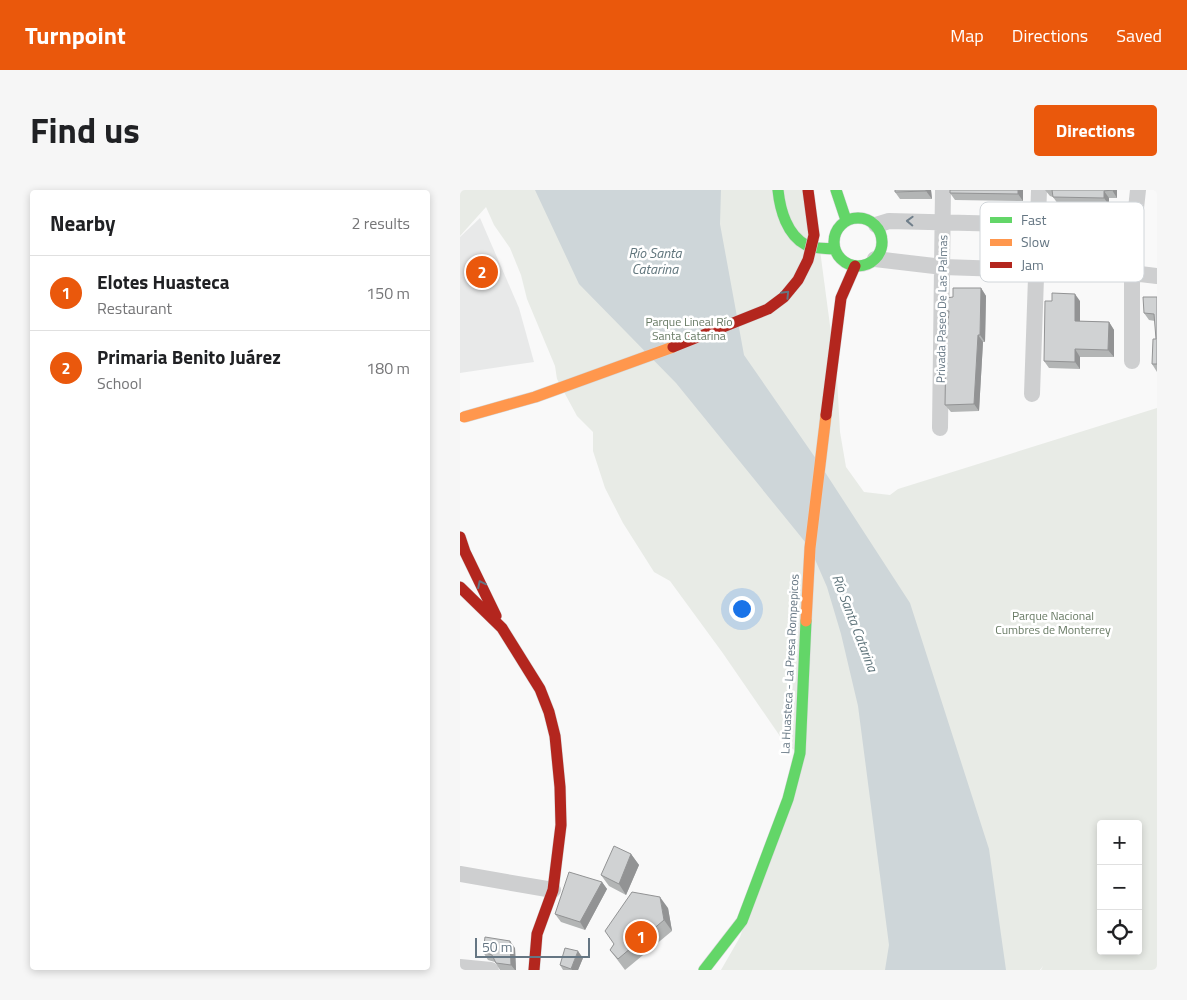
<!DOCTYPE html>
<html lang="en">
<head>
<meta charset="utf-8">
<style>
	body { margin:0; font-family:"Titillium Web",sans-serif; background:#f6f6f6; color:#202124 }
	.controls { position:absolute; right:15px; bottom:15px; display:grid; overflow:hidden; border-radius:5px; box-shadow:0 2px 8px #0003 }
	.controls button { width:45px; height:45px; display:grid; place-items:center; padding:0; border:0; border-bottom:1px solid #e0e0e0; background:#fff; color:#202124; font:25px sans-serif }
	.scale { position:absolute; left:15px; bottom:12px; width:115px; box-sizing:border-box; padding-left:5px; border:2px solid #657683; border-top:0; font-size:14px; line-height:18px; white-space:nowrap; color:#657683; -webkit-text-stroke:4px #fff; paint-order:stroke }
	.you { position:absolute; left:281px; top:418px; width:18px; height:18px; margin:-12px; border:4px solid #fff; border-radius:50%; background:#1a73e8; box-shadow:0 0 0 8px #1a73e833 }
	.badge { display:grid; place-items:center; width:32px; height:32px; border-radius:50%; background:#ea580c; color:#fff; font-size:16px; font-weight:700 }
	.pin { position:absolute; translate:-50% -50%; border:2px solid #fff; box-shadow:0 1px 5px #0006 }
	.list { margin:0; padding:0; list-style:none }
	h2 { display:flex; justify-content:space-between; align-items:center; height:65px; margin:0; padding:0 20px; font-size:21px }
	h2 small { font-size:16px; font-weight:400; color:#757577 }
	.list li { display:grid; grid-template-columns:32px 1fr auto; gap:15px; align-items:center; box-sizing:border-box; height:75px; padding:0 20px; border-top:1px solid #e0e0e0 }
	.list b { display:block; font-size:19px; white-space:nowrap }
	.list p { margin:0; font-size:16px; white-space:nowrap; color:#757577 }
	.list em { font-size:16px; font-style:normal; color:#757577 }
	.icon { flex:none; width:28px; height:28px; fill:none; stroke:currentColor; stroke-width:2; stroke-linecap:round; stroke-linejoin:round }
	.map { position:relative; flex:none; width:697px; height:780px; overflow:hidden; border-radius:5px }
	header { display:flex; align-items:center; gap:30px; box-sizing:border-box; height:70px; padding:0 25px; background:#ea580c; color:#fff }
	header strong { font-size:24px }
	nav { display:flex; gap:28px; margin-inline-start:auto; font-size:18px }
	.intro { display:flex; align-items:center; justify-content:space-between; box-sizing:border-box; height:120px; padding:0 30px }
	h1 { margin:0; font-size:35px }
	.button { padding:12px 22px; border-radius:5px; background:#ea580c; color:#fff; font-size:18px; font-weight:700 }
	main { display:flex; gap:30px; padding:0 30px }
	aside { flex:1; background:#fff; border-radius:5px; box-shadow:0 2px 8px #0003 }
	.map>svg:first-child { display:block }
	.built { fill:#e8e9e9 }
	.green { fill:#e8ebe6; fill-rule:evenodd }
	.water { fill:#ced6d9 }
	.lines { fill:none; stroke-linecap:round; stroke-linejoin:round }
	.fast-casing { stroke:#d5d6d7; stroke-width:12 }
	.slow-casing { stroke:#d5d6d7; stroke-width:12 }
	.jam-casing { stroke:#d5d6d7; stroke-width:12 }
	.street { stroke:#cecfd0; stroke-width:16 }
	.fast { stroke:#63d668; stroke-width:11 }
	.slow { stroke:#ff974d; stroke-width:11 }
	.jam { stroke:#b3261e; stroke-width:11 }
	.slow-bridge-casing { stroke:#d5d6d7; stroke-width:12; stroke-linecap:butt }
	.jam-bridge-casing { stroke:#d5d6d7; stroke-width:12; stroke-linecap:butt }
	.slow-bridge { stroke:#ff974d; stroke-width:11 }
	.jam-bridge { stroke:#b3261e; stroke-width:11 }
	.wall { fill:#b3b5b5 }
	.shaded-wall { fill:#929394 }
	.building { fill:#d0d2d3; stroke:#929394 }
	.oneway { stroke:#707f8b }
	.oneway2 { stroke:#657683 }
	.labels { text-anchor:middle; stroke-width:5; stroke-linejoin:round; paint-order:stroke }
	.street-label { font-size:12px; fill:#657683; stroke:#fff }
	.park-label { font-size:12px; fill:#687a64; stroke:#fff }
	.water-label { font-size:14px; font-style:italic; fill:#60757c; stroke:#fff }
	.key { fill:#fff; stroke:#d1d6da; stroke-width:1 }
	.key-label { font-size:14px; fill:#657683 }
</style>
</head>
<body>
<header>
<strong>Turnpoint</strong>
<nav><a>Map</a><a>Directions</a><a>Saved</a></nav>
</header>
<div class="intro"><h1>Find us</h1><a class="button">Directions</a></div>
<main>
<aside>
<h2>Nearby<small>2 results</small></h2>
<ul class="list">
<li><span class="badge">1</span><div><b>Elotes Huasteca</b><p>Restaurant</p></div><em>150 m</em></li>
<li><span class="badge">2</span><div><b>Primaria Benito Juárez</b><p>School</p></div><em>180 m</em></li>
</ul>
</aside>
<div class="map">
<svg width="697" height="780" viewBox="0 0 697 780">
	<rect width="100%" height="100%" fill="#f9f9f9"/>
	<path class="built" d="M 20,28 L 59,118 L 74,172 L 0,183 L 0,47 Z"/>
	<path class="green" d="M 0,0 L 352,0 L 377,188 L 380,242 L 386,277 L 404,302 L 430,305 L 438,299 L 697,218 L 697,780 L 581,780 L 583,776 L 580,780 L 261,780 L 280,747 L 343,567 L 324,552 L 262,462 L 210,391 L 194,382 L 163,333 L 145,298 L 133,261 L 133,242 L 117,226 L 97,189 L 95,176 L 67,109 L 61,85 L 50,58 L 34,35 L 26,17 L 0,46 ZM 641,634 L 678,634 L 678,761 L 641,761 Z"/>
	<path class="water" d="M 75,0 L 261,0 L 260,34 L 284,165 L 361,276 L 450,413 L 529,659 L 546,780 L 425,780 L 429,755 L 398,516 L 381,444 L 367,397 L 350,358 L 216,193 L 119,94 Z"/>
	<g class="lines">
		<defs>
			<path id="fast" d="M 318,0 C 320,20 327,45 346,55 C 354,59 365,58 374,59
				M 376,0 L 386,30
				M374 52a24 24 0 1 1 48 0a24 24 0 1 1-48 0Z
				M 244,780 L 282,731 L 328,609 L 340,563 L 346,431"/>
			<path id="slow" d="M 346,431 L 350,358 L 366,225"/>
			<path id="jam" d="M 366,225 L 381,108 L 395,76
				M 0,347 L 5,362 L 36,426
				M 0,397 L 42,438 L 80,499 L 89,522 L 95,546 L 100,597 L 101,635 L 93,700 L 77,744 L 74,780"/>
		</defs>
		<use href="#fast" class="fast-casing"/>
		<use href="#slow" class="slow-casing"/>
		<use href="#jam" class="jam-casing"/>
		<path class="street" d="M 678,0 L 674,37 L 672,83 L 697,86
			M 416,35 L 429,31 L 674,37
			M 415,69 L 483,77 L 672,83 L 672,171
			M 572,204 L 579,0
			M 480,238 L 483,0
			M 0,684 L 93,700
			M 0,777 L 31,780"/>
		<use href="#fast" class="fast"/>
		<use href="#slow" class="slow"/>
		<use href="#jam" class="jam"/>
		<defs>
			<path id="slow-bridge" d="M 4,227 L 75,207 L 213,157"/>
			<path id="jam-bridge" d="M 213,157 L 308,119 L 324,107 L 338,90 L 348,70 L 354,45 L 348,0"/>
		</defs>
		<use href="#slow-bridge" class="slow-bridge-casing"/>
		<use href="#jam-bridge" class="jam-bridge-casing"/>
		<use href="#slow-bridge" class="slow-bridge"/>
		<use href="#jam-bridge" class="jam-bridge"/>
	</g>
	<path class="wall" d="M 435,0 L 471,0 L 472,9 L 440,9 L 435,2 Z
		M 563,0 L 563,11 L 495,10 L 490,3 Z
		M 585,0 L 657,0 L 657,8 L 649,8 L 649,15 L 598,14 L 593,7 L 590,6 Z
		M 521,98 L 526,106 L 525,152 L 523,152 L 519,221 L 491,222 L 485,215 L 488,124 L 486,121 L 493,107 Z
		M 697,107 L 697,182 L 692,174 L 696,149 L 695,131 L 689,130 L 684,123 Z
		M 620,111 L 620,131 L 649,132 L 654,140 L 654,167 L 620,167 L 620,179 L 589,178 L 584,171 Z
		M 171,664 L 179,675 L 166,705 L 149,696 L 141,685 Z
		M 142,692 L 147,699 L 125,740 L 101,732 L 95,724 Z
		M 208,718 L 212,741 L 165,780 L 150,760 L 154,754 Z
		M 55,758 L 56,780 L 40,780 L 35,772 L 28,770 L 23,762 Z
		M 123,768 L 118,780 L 103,780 L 100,775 Z"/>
	<path class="shaded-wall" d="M 466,0 L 471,0 L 472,9 L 466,1 Z
		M 558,0 L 563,0 L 563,11 L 558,4 Z
		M 652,0 L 657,0 L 657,8 Z
		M 644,1 L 649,8 L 649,15 L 644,8 Z
		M 521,98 L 526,106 L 525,152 L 520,145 Z
		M 615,104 L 620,111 L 620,139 L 615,131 Z
		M 649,132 L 654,140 L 654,167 L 648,160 Z
		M 518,145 L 523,152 L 519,221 L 514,214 Z
		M 615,159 L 620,167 L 620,179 L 615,172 Z
		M 171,664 L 179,675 L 166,705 L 159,694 Z
		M 142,692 L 147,699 L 125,740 L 120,732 Z
		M 200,707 L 208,718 L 212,741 L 204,730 Z
		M 50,751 L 55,758 L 56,780 L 55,780 L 51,775 Z
		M 118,761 L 123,768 L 118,780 L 112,780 L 111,779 Z"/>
	<path class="building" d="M 435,0 L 466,0 L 466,1 L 435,2 Z
		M 490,0 L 558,0 L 558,4 L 490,3 Z
		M 592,0 L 652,0 L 644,1 L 644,8 L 593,7 Z
		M 493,98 L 521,98 L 520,145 L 518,145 L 514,214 L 485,215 L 486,155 L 489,121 L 486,121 L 486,108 L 493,107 Z
		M 592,103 L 615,104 L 615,131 L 649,132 L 648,160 L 615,159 L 615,172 L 584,171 L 585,111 L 592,111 Z
		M 683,107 L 697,107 L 697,174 L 692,174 L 693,149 L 696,149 L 694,124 L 684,123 Z
		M 154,656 L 171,664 L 159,694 L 141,685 Z
		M 109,682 L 142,692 L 120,732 L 95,724 Z
		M 172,702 L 200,707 L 204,730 L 158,769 L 150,760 L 154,754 L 145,741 Z
		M 25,747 L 50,751 L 51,775 L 36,773 L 32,765 L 23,762 Z
		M 105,758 L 118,761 L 111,779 L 100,775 Z"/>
	<defs><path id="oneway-chevron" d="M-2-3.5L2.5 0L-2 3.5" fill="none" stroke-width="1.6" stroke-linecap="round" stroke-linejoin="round" transform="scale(1.25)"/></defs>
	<use class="oneway" href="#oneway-chevron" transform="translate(450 31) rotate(-178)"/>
	<g class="oneway2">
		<use href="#oneway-chevron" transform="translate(326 104) rotate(-46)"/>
		<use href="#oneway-chevron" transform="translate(21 394) rotate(-116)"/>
	</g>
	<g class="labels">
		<g class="street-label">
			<text transform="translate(482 119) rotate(-89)" y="4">Privada Paseo De Las Palmas</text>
			<text transform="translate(330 474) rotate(-87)" y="4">La Huasteca - La Presa Rompepicos</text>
		</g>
		<g class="park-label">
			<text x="229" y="136">Parque Lineal Río<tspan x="229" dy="14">Santa Catarina</tspan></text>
			<text x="593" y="430">Parque Nacional<tspan x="593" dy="14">Cumbres de Monterrey</tspan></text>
		</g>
		<g class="water-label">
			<text x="195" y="68">Río Santa<tspan x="195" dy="16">Catarina</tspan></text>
			<text transform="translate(395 433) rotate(69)" y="5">Río Santa Catarina</text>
		</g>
	</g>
	<rect x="520" y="12" width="164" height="80" rx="8" class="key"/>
	<rect x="530" y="27" width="22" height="6" fill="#63d668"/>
	<rect x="530" y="49" width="22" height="7" fill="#ff974d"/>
	<rect x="530" y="72" width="22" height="6" fill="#b3261e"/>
	<g class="key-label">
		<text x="561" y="35">Fast</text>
		<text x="561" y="57">Slow</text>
		<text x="561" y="80">Jam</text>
	</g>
</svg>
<div class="controls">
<button>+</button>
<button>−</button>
<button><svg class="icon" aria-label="locate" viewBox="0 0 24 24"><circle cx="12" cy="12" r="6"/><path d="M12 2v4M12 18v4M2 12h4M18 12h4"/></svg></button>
</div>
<div class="scale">50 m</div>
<div class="you"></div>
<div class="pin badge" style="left:181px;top:747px">1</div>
<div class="pin badge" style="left:22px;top:82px">2</div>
</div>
</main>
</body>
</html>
